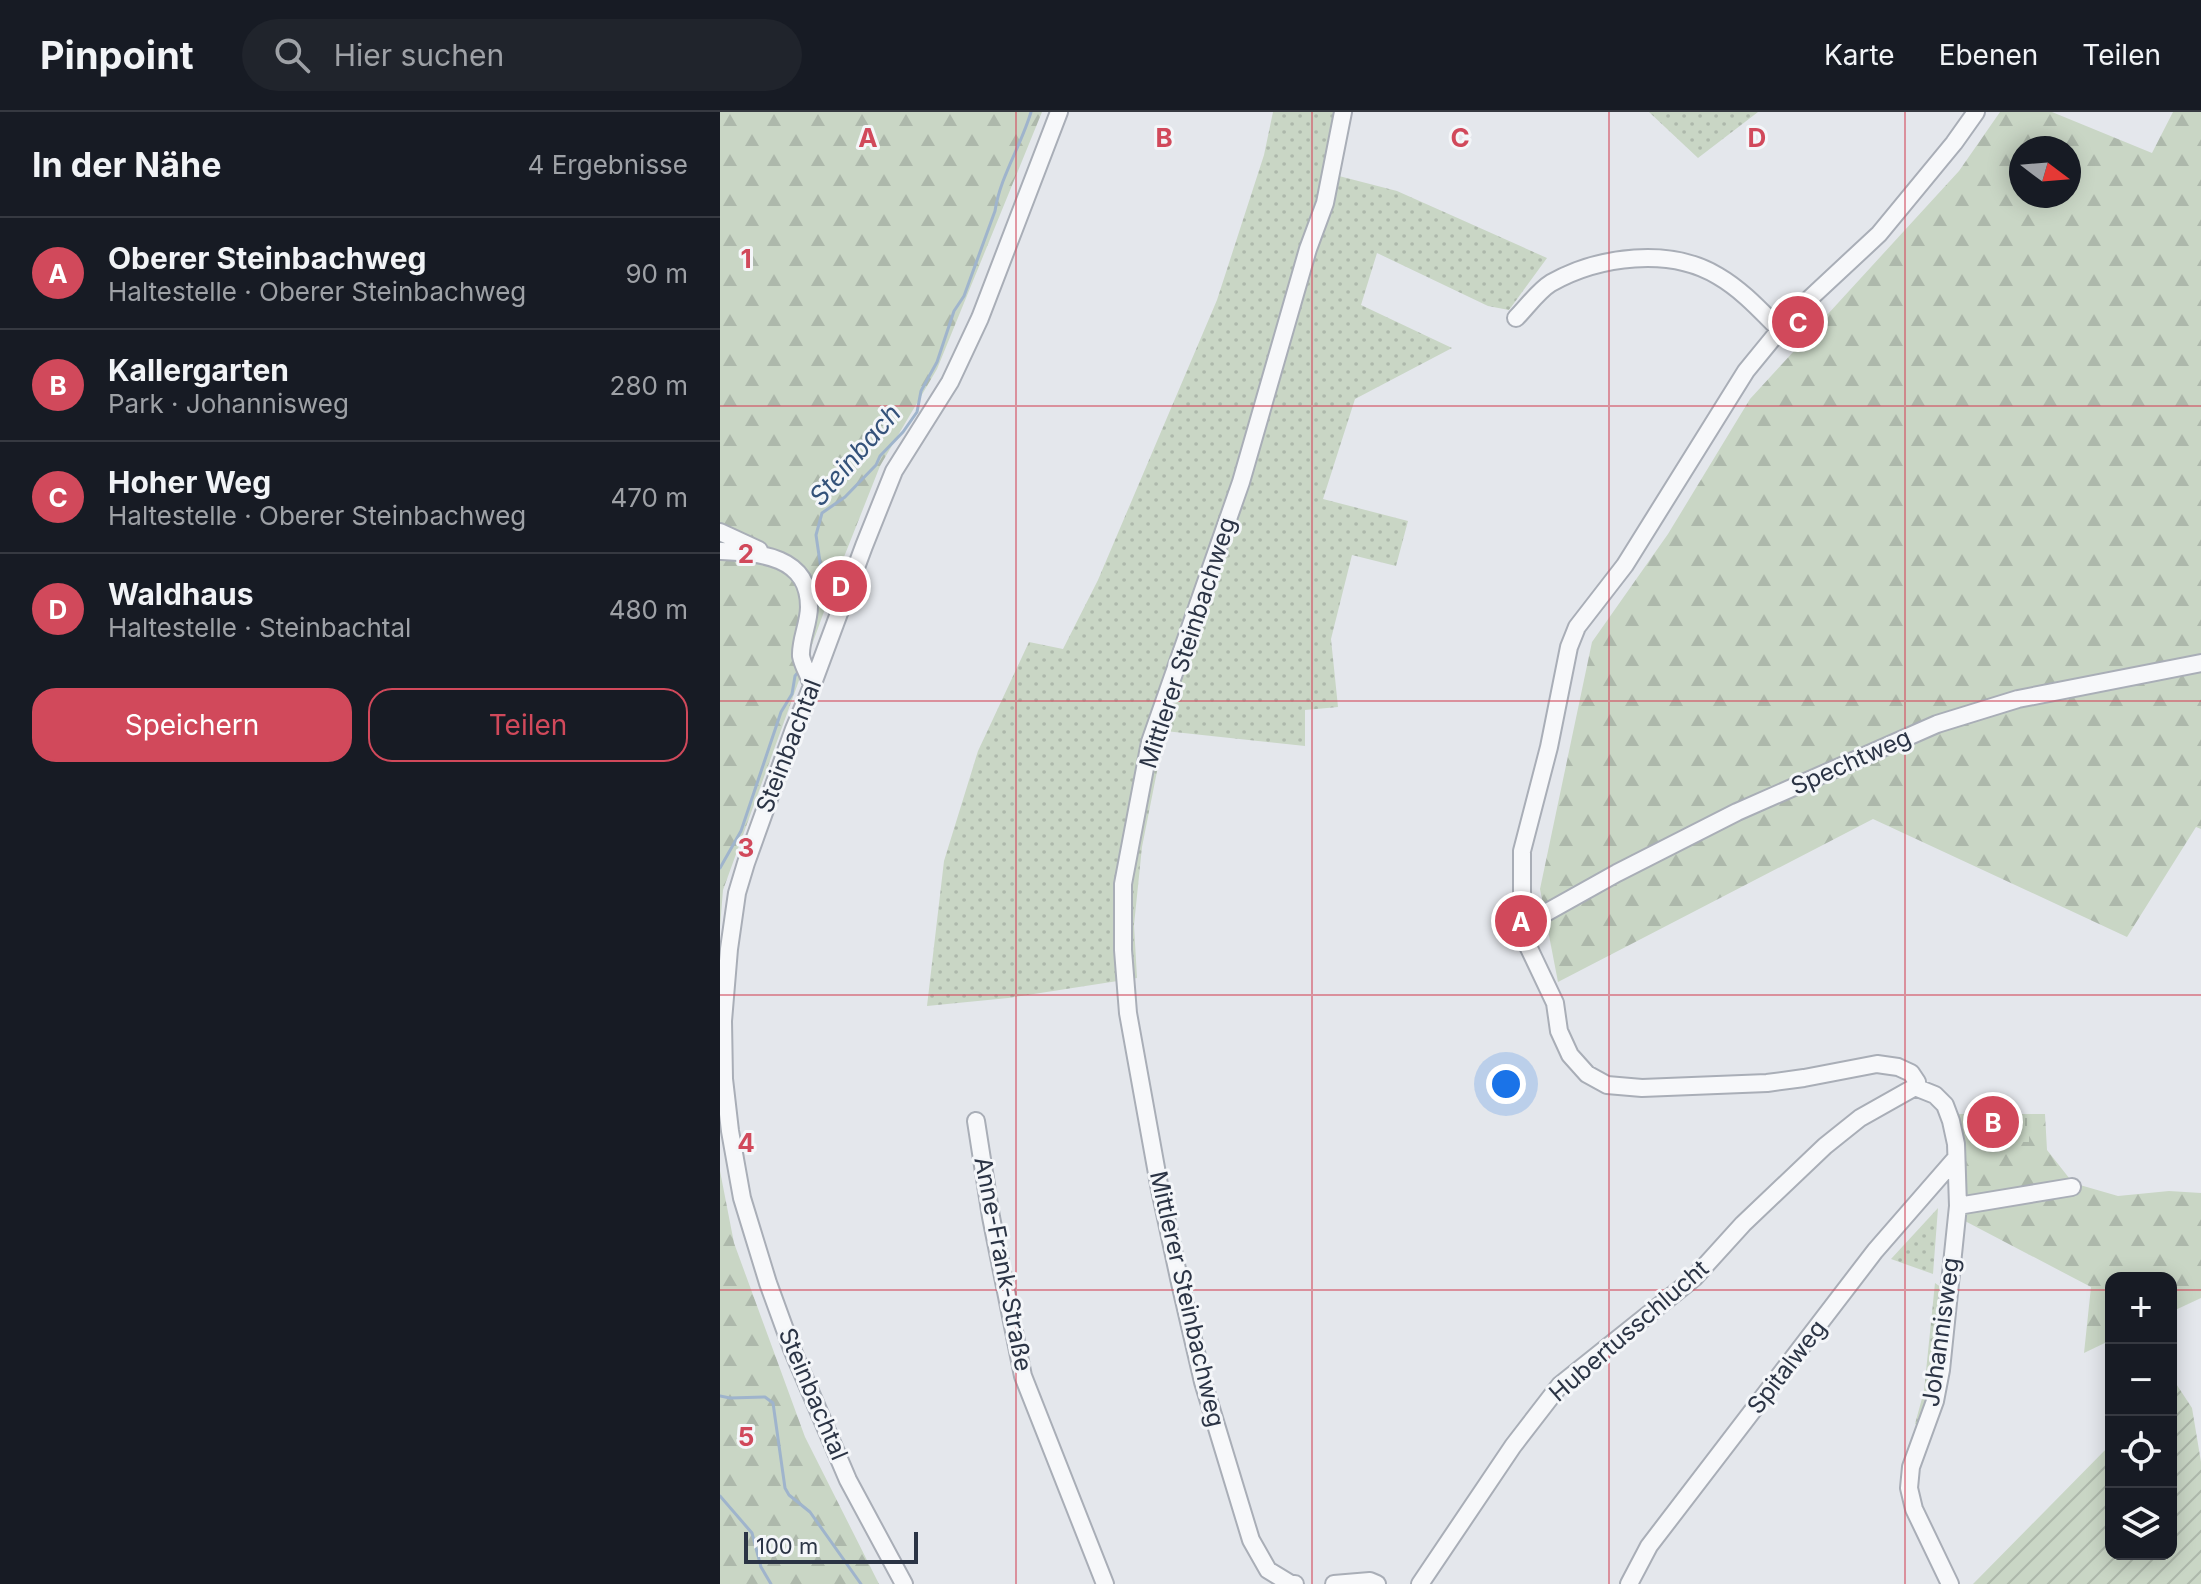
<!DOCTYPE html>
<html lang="de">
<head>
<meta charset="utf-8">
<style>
	body { margin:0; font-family:Inter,sans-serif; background:#20242c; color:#f1f3f6 }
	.controls { position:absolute; right:24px; bottom:24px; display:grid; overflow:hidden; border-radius:16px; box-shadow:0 4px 20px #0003 }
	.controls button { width:72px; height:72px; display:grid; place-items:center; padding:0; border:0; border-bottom:2px solid #363941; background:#171b24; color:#f1f3f6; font:40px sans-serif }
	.compass { position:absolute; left:1289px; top:24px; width:72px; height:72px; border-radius:50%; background:#171b24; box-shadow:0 4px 20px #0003; rotate:106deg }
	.scale { position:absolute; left:24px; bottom:20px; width:174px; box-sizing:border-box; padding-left:8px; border:4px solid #2b3445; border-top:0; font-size:22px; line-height:28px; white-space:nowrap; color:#2b3445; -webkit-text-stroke:6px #f4f6f9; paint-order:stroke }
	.you { position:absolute; left:786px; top:972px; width:28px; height:28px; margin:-20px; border:6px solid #fff; border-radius:50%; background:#1a73e8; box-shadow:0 0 0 12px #1a73e833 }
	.badge { display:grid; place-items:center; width:52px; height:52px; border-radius:50%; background:#d1495b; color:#fff; font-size:26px; font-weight:700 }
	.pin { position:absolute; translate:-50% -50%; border:4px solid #fff; box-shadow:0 2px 8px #0006 }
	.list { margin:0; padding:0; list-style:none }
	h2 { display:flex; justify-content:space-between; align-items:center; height:104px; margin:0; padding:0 32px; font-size:34px }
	h2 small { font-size:26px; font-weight:400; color:#9ea1a6 }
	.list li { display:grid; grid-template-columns:52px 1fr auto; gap:24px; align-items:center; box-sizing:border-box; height:112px; padding:0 32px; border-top:2px solid #363941 }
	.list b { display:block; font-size:30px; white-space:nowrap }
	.list p { margin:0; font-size:26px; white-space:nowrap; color:#9ea1a6 }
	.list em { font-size:26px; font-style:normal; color:#9ea1a6 }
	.actions { display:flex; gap:16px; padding:24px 32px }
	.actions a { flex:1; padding:18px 0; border:2px solid #d1495b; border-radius:24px; text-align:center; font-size:28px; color:#d1495b }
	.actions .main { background:#d1495b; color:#fff }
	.icon { flex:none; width:44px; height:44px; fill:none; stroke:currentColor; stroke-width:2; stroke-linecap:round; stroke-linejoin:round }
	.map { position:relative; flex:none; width:1481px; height:1472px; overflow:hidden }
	header { display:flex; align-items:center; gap:48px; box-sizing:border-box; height:112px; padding:0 40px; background:#171b24; border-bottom:2px solid #363941 }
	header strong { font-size:38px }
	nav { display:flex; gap:44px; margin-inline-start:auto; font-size:28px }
	.search { width:560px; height:72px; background:#20242c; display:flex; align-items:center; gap:20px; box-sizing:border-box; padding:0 28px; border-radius:44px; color:#9ea1a6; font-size:30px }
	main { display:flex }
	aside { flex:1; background:#171b24 }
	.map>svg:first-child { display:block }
	.grass { fill:url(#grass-dots) }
	.forest { fill:url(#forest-firs); fill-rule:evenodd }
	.park { fill:url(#park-tufts) }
	.garden { fill:url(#garden-furrows) }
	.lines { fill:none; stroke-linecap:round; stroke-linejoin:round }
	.stream { stroke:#9fb4cc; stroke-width:3 }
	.minor-casing { stroke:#a9aeb7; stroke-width:20 }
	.minor { stroke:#f7f8fa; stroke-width:16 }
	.grid { fill:none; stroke:#d1495b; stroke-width:2; stroke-opacity:0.55 }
	.labels { text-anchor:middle; stroke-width:6; stroke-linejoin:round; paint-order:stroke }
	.street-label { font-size:24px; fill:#2b3445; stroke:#f4f6f9 }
	.water-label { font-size:26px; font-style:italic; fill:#34527a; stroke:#f4f6f9 }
	.grid-label { font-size:26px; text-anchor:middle; font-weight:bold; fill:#d1495b; stroke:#f4f6f9; stroke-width:6; stroke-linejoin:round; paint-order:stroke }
</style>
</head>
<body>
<header>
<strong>Pinpoint</strong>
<div class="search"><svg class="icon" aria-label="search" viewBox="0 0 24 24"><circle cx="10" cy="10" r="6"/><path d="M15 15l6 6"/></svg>Hier suchen</div>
<nav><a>Karte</a><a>Ebenen</a><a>Teilen</a></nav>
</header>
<main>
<aside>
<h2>In der Nähe<small>4 Ergebnisse</small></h2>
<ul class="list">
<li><span class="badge">A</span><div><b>Oberer Steinbachweg</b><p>Haltestelle · Oberer Steinbachweg</p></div><em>90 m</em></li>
<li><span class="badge">B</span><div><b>Kallergarten</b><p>Park · Johannisweg</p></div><em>280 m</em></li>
<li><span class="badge">C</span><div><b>Hoher Weg</b><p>Haltestelle · Oberer Steinbachweg</p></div><em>470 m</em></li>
<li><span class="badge">D</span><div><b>Waldhaus</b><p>Haltestelle · Steinbachtal</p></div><em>480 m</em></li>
</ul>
<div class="actions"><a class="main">Speichern</a><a>Teilen</a></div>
</aside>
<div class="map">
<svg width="1481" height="1472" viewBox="0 0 1481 1472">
	<defs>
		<pattern id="grass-dots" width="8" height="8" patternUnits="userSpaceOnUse" patternTransform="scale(2)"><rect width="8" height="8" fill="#c9d6c5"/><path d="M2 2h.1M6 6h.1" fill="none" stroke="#adb8ab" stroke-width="1.8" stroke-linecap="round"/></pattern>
		<pattern id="forest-firs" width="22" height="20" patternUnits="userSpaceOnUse" patternTransform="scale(2)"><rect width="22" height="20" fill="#c9d6c5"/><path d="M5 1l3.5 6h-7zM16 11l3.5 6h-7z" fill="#adb8ab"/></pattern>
		<pattern id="park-tufts" width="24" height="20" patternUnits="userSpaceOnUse" patternTransform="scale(2)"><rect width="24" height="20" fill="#c9d6c5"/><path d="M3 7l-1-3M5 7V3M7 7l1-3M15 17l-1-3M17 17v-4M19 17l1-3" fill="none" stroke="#adb8ab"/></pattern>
		<pattern id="garden-furrows" width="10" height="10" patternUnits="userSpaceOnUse" patternTransform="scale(2)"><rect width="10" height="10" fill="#c9d6c5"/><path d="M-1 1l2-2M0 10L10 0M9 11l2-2" fill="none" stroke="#adb8ab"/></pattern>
	</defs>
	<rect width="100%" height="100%" fill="#e4e7ec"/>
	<path class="grass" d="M 553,0 L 627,0 L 615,63 L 677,79 L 827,146 L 789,198 L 768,194 L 657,141 L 641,193 L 732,236 L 635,287 L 603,387 L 688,409 L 676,454 L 632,443 L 611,527 L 618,595 L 585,598 L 585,634 L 445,619 L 422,735 L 414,813 L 417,866 L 288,886 L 207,894 L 224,749 L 258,639 L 309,530 L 343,537 L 378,468 L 497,188 L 544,43 Z
		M 929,0 L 1038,0 L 978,46 Z
		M 1218,1096 L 1213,1162 L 1171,1147 Z
		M 1215,1171 L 1222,1176 L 1227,1186 L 1205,1316 L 1195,1312 L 1204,1279 Z"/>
	<path class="forest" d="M 0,0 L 322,0 L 217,257 L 160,354 L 122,450 L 3,778 L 0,815 Z
		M 1280,0 L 1332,0 L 1432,41 L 1453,0 L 1481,0 L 1481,717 L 1476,715 L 1407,825 L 1153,707 L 838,870 L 820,777 L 872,530 L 948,422 L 1030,287 L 1239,59 ZM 1301,36 L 1349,36 L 1349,84 L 1301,84 Z
		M 1309,1002 L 1325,1002 L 1327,1038 L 1353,1071 L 1398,1084 L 1449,1079 L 1481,1081 L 1481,1186 L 1451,1200 L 1451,1166 L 1391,1166 L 1391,1228 L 1364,1241 L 1371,1175 L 1243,1108 L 1240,1030 L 1308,1030 Z
		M 0,1059 L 14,1131 L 85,1325 L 159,1472 L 0,1472 Z"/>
	<path class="park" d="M 1235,1002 L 1309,1002 L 1309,1030 L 1240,1030 Z"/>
	<path class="garden" d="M 1451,1264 L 1472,1296 L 1481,1350 L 1481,1472 L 1253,1472 L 1391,1332 L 1391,1442 L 1451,1442 Z"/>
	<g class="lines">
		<path class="stream" d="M 101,457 L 96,423 L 102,401 L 125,385 L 156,353 L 160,344 L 183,320 L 197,300 L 201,279 L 217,250 L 234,199 L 244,184 L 275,99 C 280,65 301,34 311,0
			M 0,756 L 21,719 L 61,600 L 72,582 L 75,564 L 79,559
			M 0,1284 L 10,1286 L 45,1285 L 53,1291 L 65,1376 L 69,1383 L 90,1400 L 141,1472
			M 0,1384 L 32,1421 L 41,1455 L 51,1472"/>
		<defs>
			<path id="minor" d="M 796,206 C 807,195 818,179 831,171 C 879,144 950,135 998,164 C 1022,178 1040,198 1059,217
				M 0,420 L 39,438
				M 0,439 C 39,441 89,443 89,495 C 89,511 80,529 81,544 C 83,555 90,564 92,574
				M 804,813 L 897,761 L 1017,700 L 1217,612 L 1298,587 L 1481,551
				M 1195,975 L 1197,970 L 1191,961 L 1178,955 L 1157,952 L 1084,966 L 1047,971 L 922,976 L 887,973 L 867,962 L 850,943 L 839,919 L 835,891 L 807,832 L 802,808 L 802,739 L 829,635 L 849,535 L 857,515 L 905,453 L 1026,259 L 1071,204 L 1159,122 L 1234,31 L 1256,0
				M 1195,975 L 1215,983 L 1225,993 L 1231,1009 L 1236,1032 L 1238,1094 L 1221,1258 L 1215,1289 L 1191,1355 L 1189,1376 L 1194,1397 L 1230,1472
				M 256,1009 L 271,1105 L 303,1264 L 385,1472
				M 1238,1094 L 1352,1075
				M 184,1472 L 128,1368 L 72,1237 L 48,1171 L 22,1086 L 10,1019 L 4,967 L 3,909 L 9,837 L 17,781 L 26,751 L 74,617 L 92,574 L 144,434 L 174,359 L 230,270 L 260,206 L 339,0
				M 575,1472 L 571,1472 L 548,1458 L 531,1428 L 483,1270 L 460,1171 L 440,1078 L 408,901 L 403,838 L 403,772 L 430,630 L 521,370 L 588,137 L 605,91 L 623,0
				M 614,1472 L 650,1469 L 657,1472
				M 700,1472 L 793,1334 L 840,1273 L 974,1166 L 1023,1112 L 1105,1034 L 1140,1006 L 1195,975
				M 909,1472 L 929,1434 L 1155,1139 L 1236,1046"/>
		</defs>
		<use href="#minor" class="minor-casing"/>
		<use href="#minor" class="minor"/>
	</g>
	<path class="grid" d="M 296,0 L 296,1472M 592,0 L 592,1472M 889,0 L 889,1472M 1185,0 L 1185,1472M 0,294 L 1481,294M 0,589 L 1481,589M 0,883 L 1481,883M 0,1178 L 1391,1178M 1451,1178 L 1481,1178"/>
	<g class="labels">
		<g class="street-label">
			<text transform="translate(468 531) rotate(-72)" y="8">Mittlerer Steinbachweg</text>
			<text transform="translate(69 634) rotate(-69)" y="8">Steinbachtal</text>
			<text transform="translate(1131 650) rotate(-24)" y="8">Spechtweg</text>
			<text transform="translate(283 1152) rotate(79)" y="8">Anne-Frank-Straße</text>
			<text transform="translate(467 1187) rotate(77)" y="8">Mittlerer Steinbachweg</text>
			<text transform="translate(909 1219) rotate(-41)" y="8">Hubertusschlucht</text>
			<text transform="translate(1221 1220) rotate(-82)" y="8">Johannisweg</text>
			<text transform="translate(1067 1255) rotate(-52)" y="8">Spitalweg</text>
			<text transform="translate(93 1282) rotate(67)" y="8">Steinbachtal</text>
		</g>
		<g class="water-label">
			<text transform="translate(135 343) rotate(-49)" y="9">Steinbach</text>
		</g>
	</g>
	<g class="grid-label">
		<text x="148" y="35">A</text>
		<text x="444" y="35">B</text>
		<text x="740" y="35">C</text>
		<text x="1037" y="35">D</text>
		<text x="26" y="156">1</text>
		<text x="26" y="451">2</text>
		<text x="26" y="745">3</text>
		<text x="26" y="1040">4</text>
		<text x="26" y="1334">5</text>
	</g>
</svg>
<div class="controls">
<button>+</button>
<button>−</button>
<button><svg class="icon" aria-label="locate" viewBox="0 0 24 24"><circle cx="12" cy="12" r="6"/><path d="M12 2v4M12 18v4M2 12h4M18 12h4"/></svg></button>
<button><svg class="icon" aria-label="layers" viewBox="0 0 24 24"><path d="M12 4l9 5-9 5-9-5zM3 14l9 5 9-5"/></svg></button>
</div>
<svg class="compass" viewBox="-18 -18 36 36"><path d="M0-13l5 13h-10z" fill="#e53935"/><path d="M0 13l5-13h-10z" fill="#9ea1a6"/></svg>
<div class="scale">100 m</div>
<div class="you"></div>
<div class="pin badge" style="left:801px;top:809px">A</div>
<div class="pin badge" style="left:1273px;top:1010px">B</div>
<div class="pin badge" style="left:1078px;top:210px">C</div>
<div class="pin badge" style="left:121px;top:474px">D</div>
</div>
</main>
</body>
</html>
